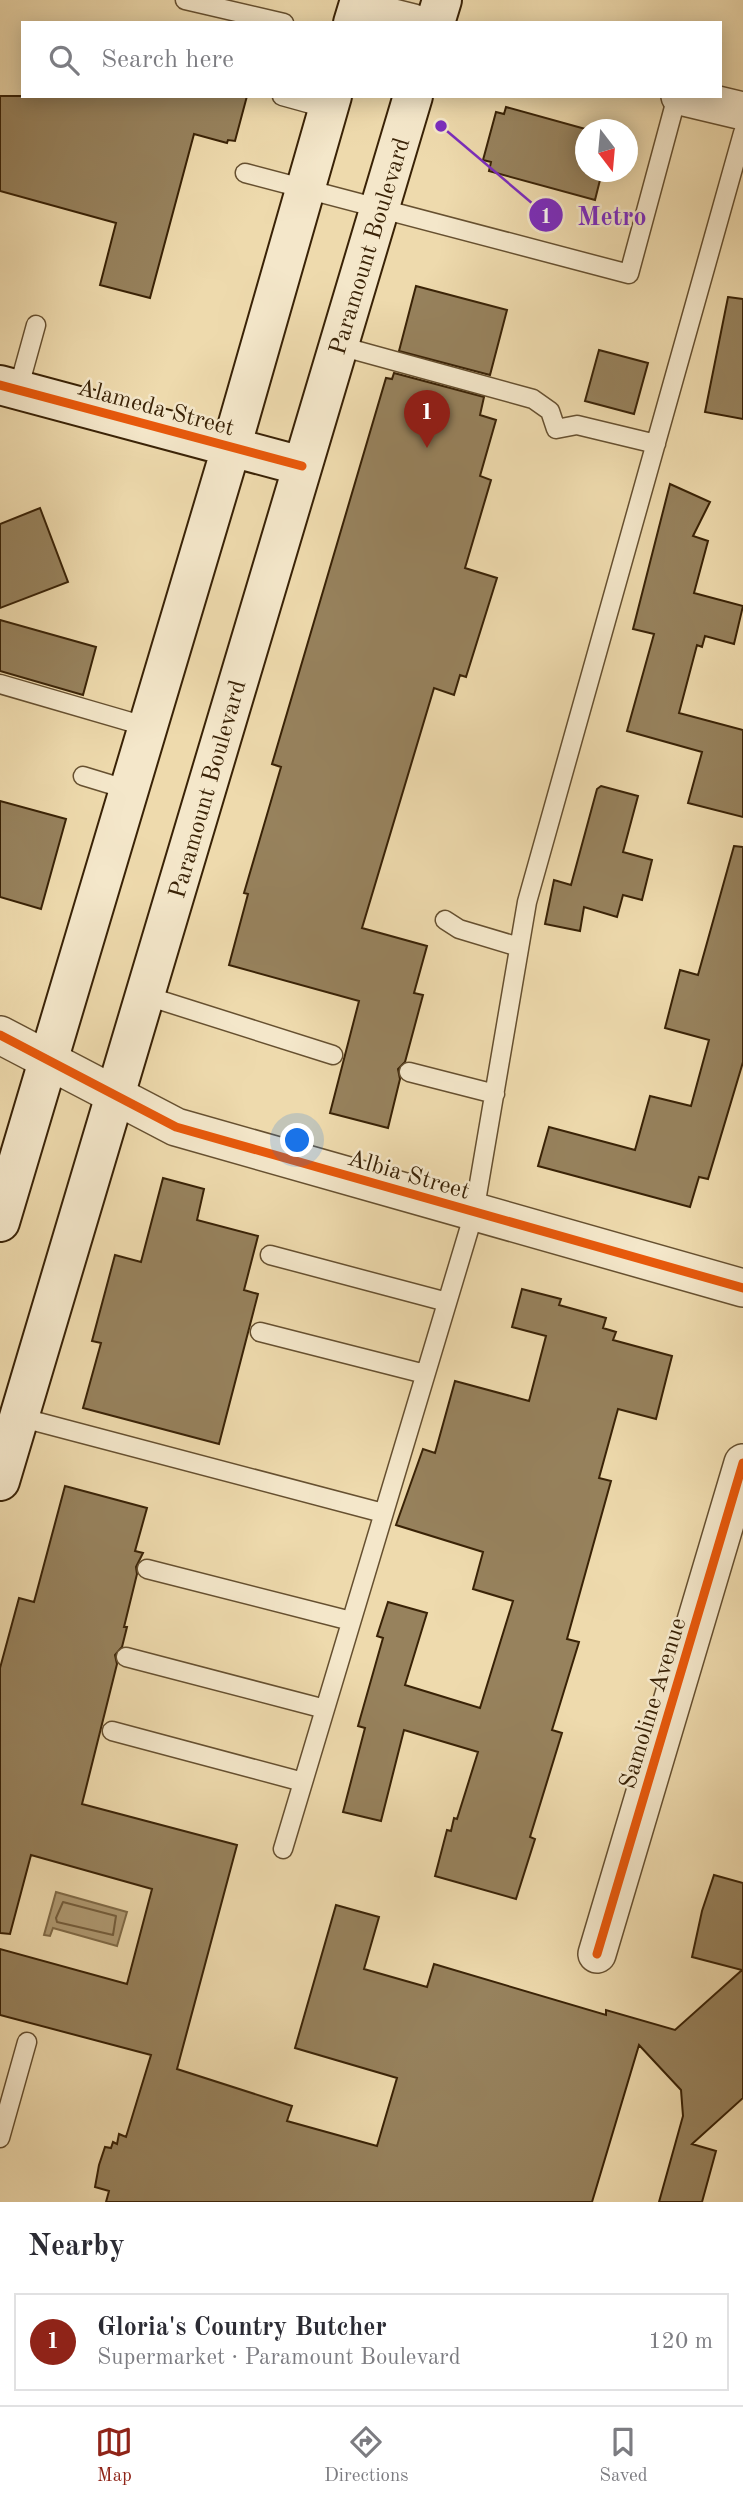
<!DOCTYPE html>
<html lang="en">
<head>
<meta charset="utf-8">
<style>
	body { margin:0; font-family:"Old Standard TT",serif; background:#f2f2f3; color:#2b2b33 }
	.compass { position:absolute; left:575px; top:119px; width:63px; height:63px; border-radius:50%; background:#fff; box-shadow:0 4px 18px #0003; rotate:164deg }
	.you { position:absolute; left:298px; top:1141px; width:24px; height:24px; margin:-18px; border:5px solid #fff; border-radius:50%; background:#1a73e8; box-shadow:0 0 0 10px #1a73e833 }
	.badge { display:grid; place-items:center; width:46px; height:46px; border-radius:50%; background:#8f2418; color:#fff; font-size:23px; font-weight:700 }
	.pin { position:absolute; translate:-50% -58px; filter:drop-shadow(0 2px 4px #0008) }
	.pin::after { content:''; position:absolute; top:37px; width:24px; height:21px; background:inherit; clip-path:polygon(0 0,100% 0,50% 100%) }
	.list { margin:0; padding:0; list-style:none }
	h2 { display:flex; justify-content:space-between; align-items:center; height:91px; margin:0; padding:0 28px; font-size:30px }
	h2 small { font-size:23px; font-weight:400; color:#7c7c81 }
	.list li { display:grid; grid-template-columns:46px 1fr auto; gap:21px; align-items:center; box-sizing:border-box; height:98px; margin:0 14px 14px; padding:0 14px; border:2px solid #e1e1e2; border-radius:0px }
	.list b { display:block; font-size:26px; white-space:nowrap }
	.list p { margin:0; font-size:23px; white-space:nowrap; color:#7c7c81 }
	.list em { font-size:23px; font-style:normal; color:#7c7c81 }
	.icon { flex:none; width:38px; height:38px; fill:none; stroke:currentColor; stroke-width:2; stroke-linecap:round; stroke-linejoin:round }
	.map { position:relative; flex:none; width:743px; height:2202px; overflow:hidden }
	.search { position:absolute; background:#fff; box-shadow:0 4px 18px #0003; left:21px; right:21px; top:21px; height:77px; display:flex; align-items:center; gap:18px; box-sizing:border-box; padding:0 24px; border-radius:0px; color:#7c7c81; font-size:26px }
	.sheet { height:203px; background:#fff }
	nav { display:flex; justify-content:space-around; align-items:center; box-sizing:border-box; height:98px; border-top:2px solid #e1e1e2; background:#fff; font-size:19px; color:#7c7c81 }
	nav a { display:grid; justify-items:center; gap:4px }
	nav .on { color:#8f2418 }
	.map>svg:first-child { display:block }
	.water { fill:#b09b74; stroke:#806b48; stroke-width:2 }
	.lines { fill:none; stroke-linecap:round; stroke-linejoin:round }
	.shore { stroke:#745e3d; stroke-width:2 }
	.building { fill:#97825d; stroke:#392206; stroke-width:2 }
	.lane-casing { stroke:#665030; stroke-width:21 }
	.street-casing { stroke:#665030; stroke-width:40 }
	.secondary-casing { stroke:#392206; stroke-width:42 }
	.lane { stroke:#f4e7ca; stroke-width:18 }
	.street { stroke:#f4e7ca; stroke-width:37 }
	.secondary { stroke:#f4e7ca; stroke-width:38 }
	.cycleway-casing { stroke:#f4e7ca; stroke-width:13 }
	.cycleway { stroke:#e8590c; stroke-width:9 }
	.labels { text-anchor:middle; stroke-width:5; stroke-linejoin:round; paint-order:stroke }
	.street-label { font-size:24px; fill:#392206; stroke:#f4e7ca }
	.leader { fill:none; stroke:#7b2cbf; stroke-width:2.5 }
	.callout-dot { fill:#7b2cbf; stroke:#f4e7ca; stroke-width:2.5 }
	.mark-label { font-size:21px; text-anchor:middle; font-weight:bold; fill:#fff }
	.callout-label { font-size:26px; text-anchor:middle; font-weight:bold; fill:#7b2cbf; stroke:#f4e7ca; stroke-width:5; stroke-linejoin:round; paint-order:stroke }
</style>
</head>
<body>
<div class="map">
<svg width="743" height="2202" viewBox="0 0 743 2202">
	<rect width="100%" height="100%" fill="#eedaad"/>
	<filter id="stains"><feTurbulence type="fractalNoise" baseFrequency=".00286" numOctaves="4"/><feColorMatrix values="0 0 0 0 .2 0 0 0 0 .09 0 0 0 0 .02 0 0 0 .5 -.17"/></filter>
	<radialGradient id="worn" r=".72"><stop offset=".6" stop-color="#630" stop-opacity="0"/><stop offset="1" stop-color="#630" stop-opacity=".3"/></radialGradient>
	<path class="water" d="M 56,1892 L 127,1912 L 117,1946 L 53,1928 L 50,1936 L 44,1935 Z"/>
	<g class="lines">
		<path class="shore" d="M 63,1902 L 116,1916 L 113,1935 L 57,1922 L 56,1918 Z"/>
	</g>
	<path class="building" d="M 0,96 L 247,96 L 235,141 L 228,140 L 227,143 L 194,134 L 150,298 L 100,285 L 116,223 L 0,191 Z
		M 506,107 L 589,130 L 585,130 L 585,172 L 602,172 L 595,200 L 489,171 L 491,162 L 483,160 L 496,112 L 504,114 Z
		M 416,286 L 507,310 L 490,375 L 399,351 Z
		M 728,297 L 743,299 L 743,419 L 705,412 Z
		M 599,350 L 648,363 L 634,414 L 585,401 Z
		M 394,373 L 484,397 L 480,415 L 496,420 L 480,476 L 491,480 L 465,568 L 497,578 L 466,677 L 460,675 L 454,695 L 434,688 L 362,928 L 427,946 L 414,993 L 423,995 L 405,1062 L 398,1069 L 400,1079 L 388,1128 L 330,1113 L 359,1001 L 229,965 L 248,894 L 244,893 L 281,767 L 272,764 L 386,378 L 392,379 Z
		M 670,484 L 710,502 L 693,536 L 708,541 L 694,593 L 743,606 L 734,644 L 705,636 L 702,647 L 697,645 L 679,713 L 743,730 L 743,817 L 688,803 L 702,752 L 627,731 L 654,634 L 633,629 Z
		M 40,508 L 68,582 L 0,608 L 0,524 Z
		M 0,620 L 96,647 L 83,695 L 0,671 Z
		M 601,786 L 638,796 L 623,852 L 652,860 L 642,900 L 623,895 L 617,917 L 584,907 L 580,931 L 545,924 L 554,880 L 571,885 L 597,789 Z
		M 0,801 L 66,819 L 41,909 L 0,897 Z
		M 734,846 L 743,847 L 743,1062 L 708,1179 L 699,1177 L 690,1207 L 538,1166 L 549,1127 L 635,1150 L 650,1096 L 691,1106 L 709,1040 L 665,1028 L 680,970 L 698,975 Z
		M 163,1178 L 204,1189 L 197,1220 L 258,1236 L 244,1290 L 258,1294 L 219,1444 L 83,1408 L 101,1343 L 92,1341 L 115,1255 L 141,1262 Z
		M 522,1289 L 561,1299 L 559,1305 L 606,1318 L 603,1328 L 616,1332 L 613,1340 L 672,1356 L 656,1419 L 618,1409 L 599,1478 L 611,1481 L 567,1639 L 579,1642 L 552,1730 L 562,1733 L 530,1837 L 535,1839 L 516,1899 L 435,1876 L 447,1830 L 451,1831 L 454,1818 L 457,1819 L 478,1752 L 404,1730 L 381,1821 L 343,1812 L 365,1728 L 358,1726 L 383,1638 L 377,1636 L 388,1602 L 427,1613 L 405,1685 L 480,1708 L 513,1601 L 473,1589 L 483,1552 L 396,1525 L 423,1449 L 435,1453 L 455,1381 L 529,1401 L 546,1336 L 512,1327 Z
		M 65,1486 L 147,1508 L 135,1551 L 143,1553 L 136,1567 L 137,1574 L 124,1627 L 127,1627 L 122,1647 L 115,1655 L 117,1664 L 82,1804 L 237,1845 L 177,2069 L 292,2106 L 287,2121 L 377,2146 L 397,2078 L 295,2048 L 336,1905 L 379,1917 L 364,1969 L 427,1987 L 434,1964 L 606,2015 L 606,2010 L 675,2030 L 742,1970 L 692,1957 L 702,1911 L 714,1875 L 743,1883 L 743,2098 L 692,2144 L 716,2151 L 702,2202 L 659,2202 L 683,2116 L 681,2090 L 639,2045 L 592,2202 L 106,2202 L 109,2191 L 95,2187 L 99,2165 L 105,2147 L 111,2148 L 113,2142 L 117,2144 L 119,2134 L 126,2137 L 151,2055 L 0,2015 L 0,1949 L 127,1984 L 152,1889 L 31,1855 L 10,1934 L 0,1933 L 0,1668 L 19,1598 L 34,1602 Z"/>
	<g class="lines">
		<defs>
			<path id="lane" d="M 185,0 L 284,23
				M 282,96 L 329,109
				M 245,173 L 629,274 L 677,96
				M 340,346 L 533,399 L 550,411 L 556,429 L 577,425 L 656,444
				M 18,390 L 36,325
				M 0,684 L 148,727
				M 83,776 L 129,790
				M 445,920 L 459,929 L 519,947
				M 147,996 L 333,1055
				M 409,1072 L 495,1094
				M 270,1255 L 447,1302
				M 260,1332 L 425,1374
				M 19,1417 L 383,1513
				M 147,1569 L 351,1621
				M 126,1657 L 325,1709
				M 112,1731 L 303,1782
				M 283,1849 L 474,1213 L 527,902 L 743,133
				M 0,2138 L 27,2042"/>
			<path id="street" d="M 358,9 L 413,23
				M 680,96 L 743,111
				M 0,1035 L 176,1127 L 743,1288
				M 597,1954 L 743,1463"/>
			<path id="secondary" d="M 353,23 L 360,0
				M 435,23 L 442,0
				M 0,385 L 302,466
				M 0,1222 L 231,448 L 332,96
				M 0,1481 L 413,96"/>
		</defs>
		<use href="#lane" class="lane-casing"/>
		<use href="#street" class="street-casing"/>
		<use href="#secondary" class="secondary-casing"/>
		<use href="#lane" class="lane"/>
		<use href="#street" class="street"/>
		<use href="#secondary" class="secondary"/>
		<defs>
			<path id="cycleway" d="M 0,385 L 302,466
				M 0,1035 L 176,1127 L 743,1288
				M 597,1954 L 743,1463"/>
		</defs>
		<use href="#cycleway" class="cycleway-casing"/>
		<use href="#cycleway" class="cycleway"/>
	</g>
	<g class="labels">
		<g class="street-label">
			<text transform="translate(369 246) rotate(-73)" y="8">Paramount Boulevard</text>
			<text transform="translate(156 407) rotate(15)" y="8">Alameda Street</text>
			<text transform="translate(207 789) rotate(-74)" y="8">Paramount Boulevard</text>
			<text transform="translate(409 1174) rotate(16)" y="8">Albia Street</text>
			<text transform="translate(652 1703) rotate(-73)" y="8">Samoline Avenue</text>
		</g>
	</g>
	<path class="leader" d="M441 126L546 215"/>
	<g class="callout-dot">
		<circle cx="441" cy="126" r="7"/>
		<circle cx="546" cy="215" r="18"/>
	</g>
	<g class="mark-label">
		<text x="546" y="223">1</text>
	</g>
	<g class="callout-label">
		<text x="612" y="225">Metro</text>
	</g>
	<rect width="100%" height="100%" filter="url(#stains)"/>
	<rect width="100%" height="100%" fill="url(#worn)"/>
</svg>
<svg class="compass" viewBox="-18 -18 36 36"><path d="M0-13l5 13h-10z" fill="#e53935"/><path d="M0 13l5-13h-10z" fill="#7c7c81"/></svg>
<div class="you"></div>
<div class="pin badge" style="left:427px;top:448px">1</div>
<div class="search"><svg class="icon" aria-label="search" viewBox="0 0 24 24"><circle cx="10" cy="10" r="6"/><path d="M15 15l6 6"/></svg>Search here</div>
</div>
<section class="sheet">
<h2>Nearby<small></small></h2>
<ul class="list">
<li><span class="badge">1</span><div><b>Gloria's Country Butcher</b><p>Supermarket · Paramount Boulevard</p></div><em>120 m</em></li>
</ul>
</section>
<nav>
<a class="on"><svg class="icon" aria-label="map" viewBox="0 0 24 24"><path d="M3 6l6-2 6 2 6-2v14l-6 2-6-2-6 2zM9 4v14M15 6v14"/></svg>Map</a>
<a><svg class="icon" aria-label="directions" viewBox="0 0 24 24"><path d="M12 3l9 9-9 9-9-9zM9 14v-3h6M13 9l2 2-2 2"/></svg>Directions</a>
<a><svg class="icon" aria-label="saved" viewBox="0 0 24 24"><path d="M7 4h10v16l-5-4-5 4z"/></svg>Saved</a>
</nav>
</body>
</html>
